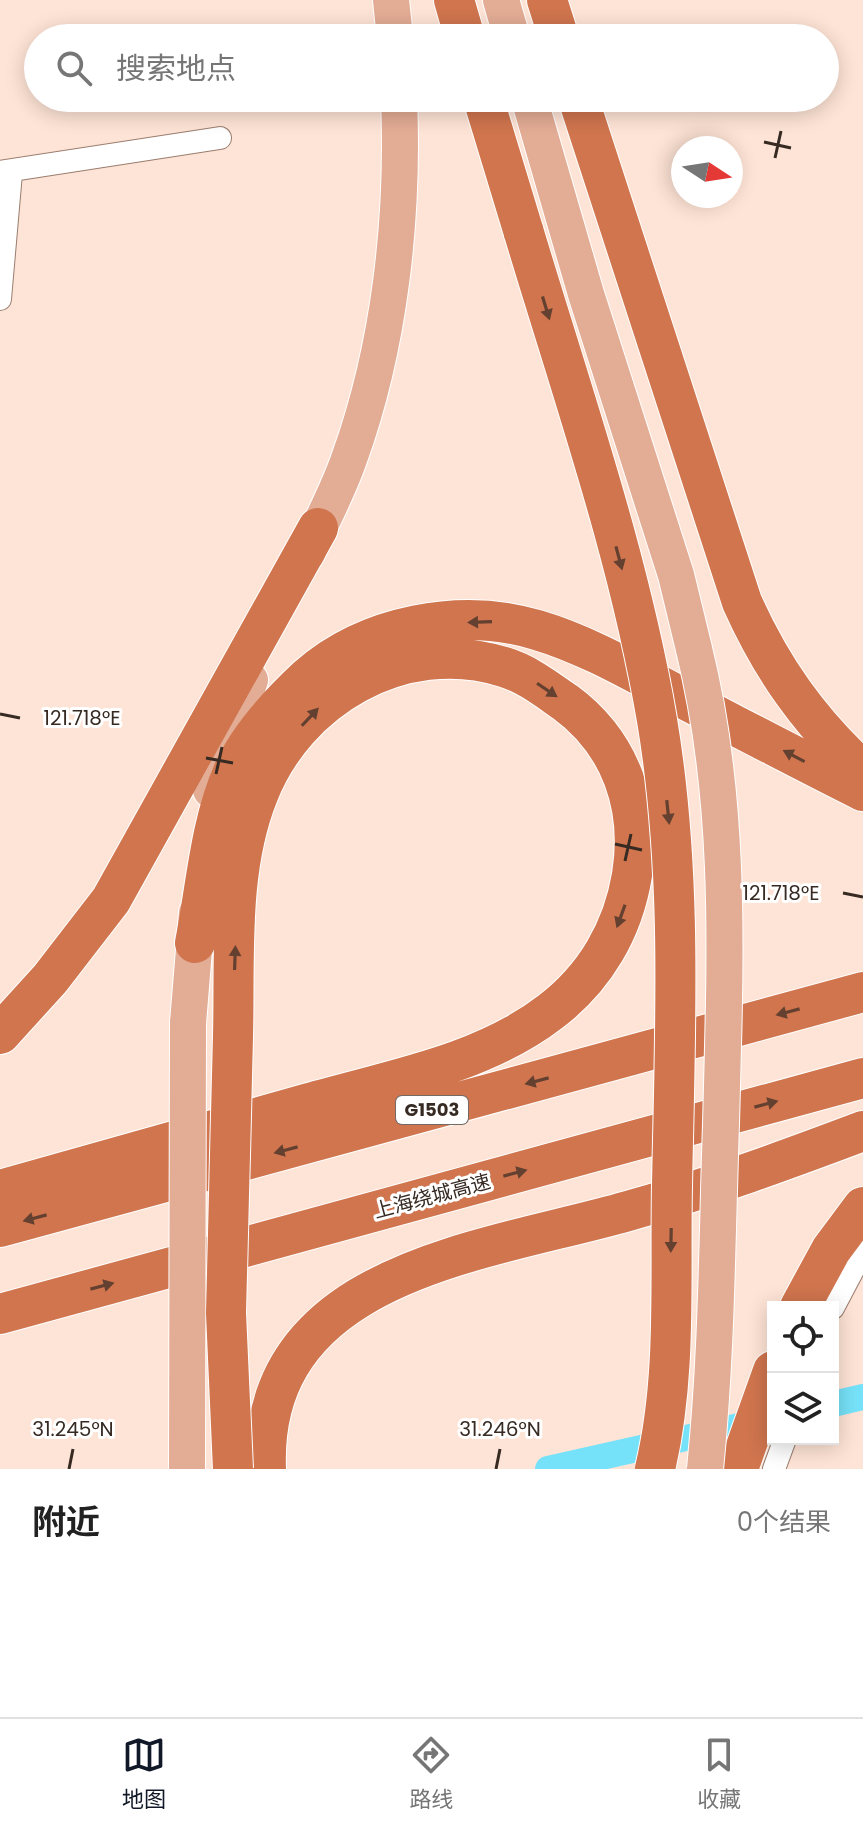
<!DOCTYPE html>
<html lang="zh">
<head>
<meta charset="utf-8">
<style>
	body { margin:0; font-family:Poppins,"Noto Sans SC",sans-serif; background:#f2f2f2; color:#222 }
	.controls { position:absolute; right:24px; bottom:24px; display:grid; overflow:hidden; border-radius:0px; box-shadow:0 4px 20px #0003 }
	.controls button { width:72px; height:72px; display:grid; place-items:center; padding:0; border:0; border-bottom:2px solid #e0e0e0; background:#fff; color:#222; font:40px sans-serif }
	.compass { position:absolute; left:671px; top:136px; width:72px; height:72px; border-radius:50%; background:#fff; box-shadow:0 4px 20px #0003; rotate:102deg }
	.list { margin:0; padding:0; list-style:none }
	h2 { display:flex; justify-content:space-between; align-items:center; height:104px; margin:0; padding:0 32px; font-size:34px }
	h2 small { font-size:26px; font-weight:400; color:#767676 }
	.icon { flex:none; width:44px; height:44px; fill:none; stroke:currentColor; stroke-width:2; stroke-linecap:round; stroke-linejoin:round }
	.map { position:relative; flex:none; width:863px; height:1469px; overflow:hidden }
	.search { position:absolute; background:#fff; box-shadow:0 4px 20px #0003; left:24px; right:24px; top:24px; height:88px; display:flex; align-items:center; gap:20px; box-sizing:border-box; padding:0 28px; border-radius:44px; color:#767676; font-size:30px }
	.sheet { height:248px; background:#fff }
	nav { display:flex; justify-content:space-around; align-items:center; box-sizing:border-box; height:112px; border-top:2px solid #e0e0e0; background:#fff; font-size:22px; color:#767676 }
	nav a { display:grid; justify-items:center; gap:4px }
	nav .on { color:#111827 }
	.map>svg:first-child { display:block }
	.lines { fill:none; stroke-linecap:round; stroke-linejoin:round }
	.canal { stroke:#76e2f9; stroke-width:26 }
	.street-casing { stroke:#9a7d6e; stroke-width:24 }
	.primary-casing { stroke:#fff; stroke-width:38 }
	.highway-casing { stroke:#fff; stroke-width:42 }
	.street { stroke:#fff; stroke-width:22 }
	.primary { stroke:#e3ac95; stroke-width:36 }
	.highway { stroke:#d0754e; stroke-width:40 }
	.primary-bridge-casing { stroke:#fff; stroke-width:38; stroke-linecap:butt }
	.highway-bridge-casing { stroke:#fff; stroke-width:42; stroke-linecap:butt }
	.primary-bridge { stroke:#e3ac95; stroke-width:36 }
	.highway-bridge { stroke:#d0754e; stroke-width:40 }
	.oneway { fill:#644030 }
	.ticks { fill:none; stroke:#362a23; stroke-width:3 }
	.labels { text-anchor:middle; stroke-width:6; stroke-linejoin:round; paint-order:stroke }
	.shield { fill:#fff; stroke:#726a65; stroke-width:2 }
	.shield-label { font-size:18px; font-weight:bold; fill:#362a23 }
	.street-label { font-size:20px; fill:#362a23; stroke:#fff }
	.ticks-label { font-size:20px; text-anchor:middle; fill:#362a23; stroke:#fff; stroke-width:6; stroke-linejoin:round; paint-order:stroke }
</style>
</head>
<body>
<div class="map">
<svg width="863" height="1469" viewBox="0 0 863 1469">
	<rect width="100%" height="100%" fill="#fee4d6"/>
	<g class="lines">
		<path class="canal" d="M 833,1404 L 863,1397
			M 548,1469 L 766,1420"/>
		<defs>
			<path id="street" d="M 0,172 L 220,138
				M 0,299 L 11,173
				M 833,1308 L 863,1251
				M 774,1469 L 785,1439"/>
			<path id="primary" d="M 391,0 L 395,38
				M 501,0 L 512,38
				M 529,98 L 586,294 L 676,575 L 694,649
				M 307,553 C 321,522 338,491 349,459 C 390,346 404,217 399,98
				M 211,790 L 250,680
				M 188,1023 L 197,913"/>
			<path id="highway" d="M 454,0 L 465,38
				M 547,0 L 559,38
				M 483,98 L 524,233
				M 578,98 L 742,602 C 772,669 809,721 863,771
				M 195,943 C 206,887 210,824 233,772 C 249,736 280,703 308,677 C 367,625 461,607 537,630 C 591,646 640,676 690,702 C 748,732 805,762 863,791
				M 0,1034 L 50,979 L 111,900 L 318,528
				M 0,1190 C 103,1162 206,1133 309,1103 C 390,1080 483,1064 550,1012 C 595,978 623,930 632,875 C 643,807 621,743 565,702 C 546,689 527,674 504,667 C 402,635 295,699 258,795 C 228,870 235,957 233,1036
				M 0,1227 L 863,992
				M 800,1307 L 831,1250 L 863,1207
				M 0,1314 L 863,1078
				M 266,1469 C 258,1271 485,1252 628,1211 C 707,1189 786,1160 863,1131
				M 738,1469 L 773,1371"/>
		</defs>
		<use href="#street" class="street-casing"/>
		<use href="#primary" class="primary-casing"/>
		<use href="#highway" class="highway-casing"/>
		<use href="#street" class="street"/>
		<use href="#primary" class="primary"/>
		<use href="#highway" class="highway"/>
		<defs>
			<path id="primary-bridge" d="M 694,649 C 733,806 725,964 721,1124 C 717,1239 717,1354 705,1469
				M 187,1469 L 188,1023"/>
			<path id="highway-bridge" d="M 524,233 C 572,393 629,555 657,720 C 683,874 675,1031 672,1186 C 670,1281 677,1377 655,1469
				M 233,1469 L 226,1313 L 233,1036"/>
		</defs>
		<use href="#primary-bridge" class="primary-bridge-casing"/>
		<use href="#highway-bridge" class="highway-bridge-casing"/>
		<use href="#primary-bridge" class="primary-bridge"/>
		<use href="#highway-bridge" class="highway-bridge"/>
	</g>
	<defs><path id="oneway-solid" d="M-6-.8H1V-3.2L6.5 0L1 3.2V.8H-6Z" transform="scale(2)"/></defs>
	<g class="oneway">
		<use href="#oneway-solid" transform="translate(546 308) rotate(73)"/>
		<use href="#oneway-solid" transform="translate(619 558) rotate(75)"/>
		<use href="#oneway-solid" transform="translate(480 622) rotate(178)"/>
		<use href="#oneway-solid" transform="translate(547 690) rotate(34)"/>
		<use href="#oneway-solid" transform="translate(310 717) rotate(-47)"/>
		<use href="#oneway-solid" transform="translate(794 756) rotate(-152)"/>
		<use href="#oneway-solid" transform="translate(668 812) rotate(84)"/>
		<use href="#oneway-solid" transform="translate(621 916) rotate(110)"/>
		<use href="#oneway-solid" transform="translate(235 958) rotate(-88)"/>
		<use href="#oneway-solid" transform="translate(788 1012) rotate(165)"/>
		<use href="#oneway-solid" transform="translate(537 1081) rotate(165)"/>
		<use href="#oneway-solid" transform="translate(766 1104) rotate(-15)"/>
		<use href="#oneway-solid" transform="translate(286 1150) rotate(165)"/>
		<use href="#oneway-solid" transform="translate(515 1173) rotate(-15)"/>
		<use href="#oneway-solid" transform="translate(35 1218) rotate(165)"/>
		<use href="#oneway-solid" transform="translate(671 1240) rotate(91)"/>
		<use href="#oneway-solid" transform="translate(102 1286) rotate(-15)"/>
	</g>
	<path class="ticks" d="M 764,142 L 791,148M 775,158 L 781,131M 0,714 L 20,718M 206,758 L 233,763M 216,774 L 222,747M 615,844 L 642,850M 625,861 L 631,834M 843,893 L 863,897M 69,1469 L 73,1449M 496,1469 L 500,1449"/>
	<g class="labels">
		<rect class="shield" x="396" y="1096" width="72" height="28" rx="6"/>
		<g class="shield-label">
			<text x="432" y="1116">G1503</text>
		</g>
		<g class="street-label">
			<text transform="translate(432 1196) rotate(-15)" y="7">上海绕城高速</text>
		</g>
	</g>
	<g class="ticks-label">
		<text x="82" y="725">121.718°E</text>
		<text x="781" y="900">121.718°E</text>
		<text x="73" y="1436">31.245°N</text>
		<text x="500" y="1436">31.246°N</text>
	</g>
</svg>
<div class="controls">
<button><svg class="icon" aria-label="locate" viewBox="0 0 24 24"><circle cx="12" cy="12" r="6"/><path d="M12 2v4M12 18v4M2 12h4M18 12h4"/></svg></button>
<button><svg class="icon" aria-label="layers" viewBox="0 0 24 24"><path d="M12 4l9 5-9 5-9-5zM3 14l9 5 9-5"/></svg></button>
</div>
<svg class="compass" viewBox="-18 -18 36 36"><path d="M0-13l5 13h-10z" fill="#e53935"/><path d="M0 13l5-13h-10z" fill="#767676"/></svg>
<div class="search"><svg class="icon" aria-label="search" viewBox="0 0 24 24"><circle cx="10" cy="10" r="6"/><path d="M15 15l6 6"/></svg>搜索地点</div>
</div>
<section class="sheet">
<h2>附近<small>0个结果</small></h2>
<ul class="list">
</ul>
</section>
<nav>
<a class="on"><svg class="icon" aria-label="map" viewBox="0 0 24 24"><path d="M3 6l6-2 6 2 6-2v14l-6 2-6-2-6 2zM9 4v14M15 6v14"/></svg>地图</a>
<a><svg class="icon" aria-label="directions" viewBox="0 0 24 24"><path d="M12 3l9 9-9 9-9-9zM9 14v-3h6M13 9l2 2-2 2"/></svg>路线</a>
<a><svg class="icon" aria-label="saved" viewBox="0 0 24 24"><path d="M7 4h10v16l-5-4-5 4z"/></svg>收藏</a>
</nav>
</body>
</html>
